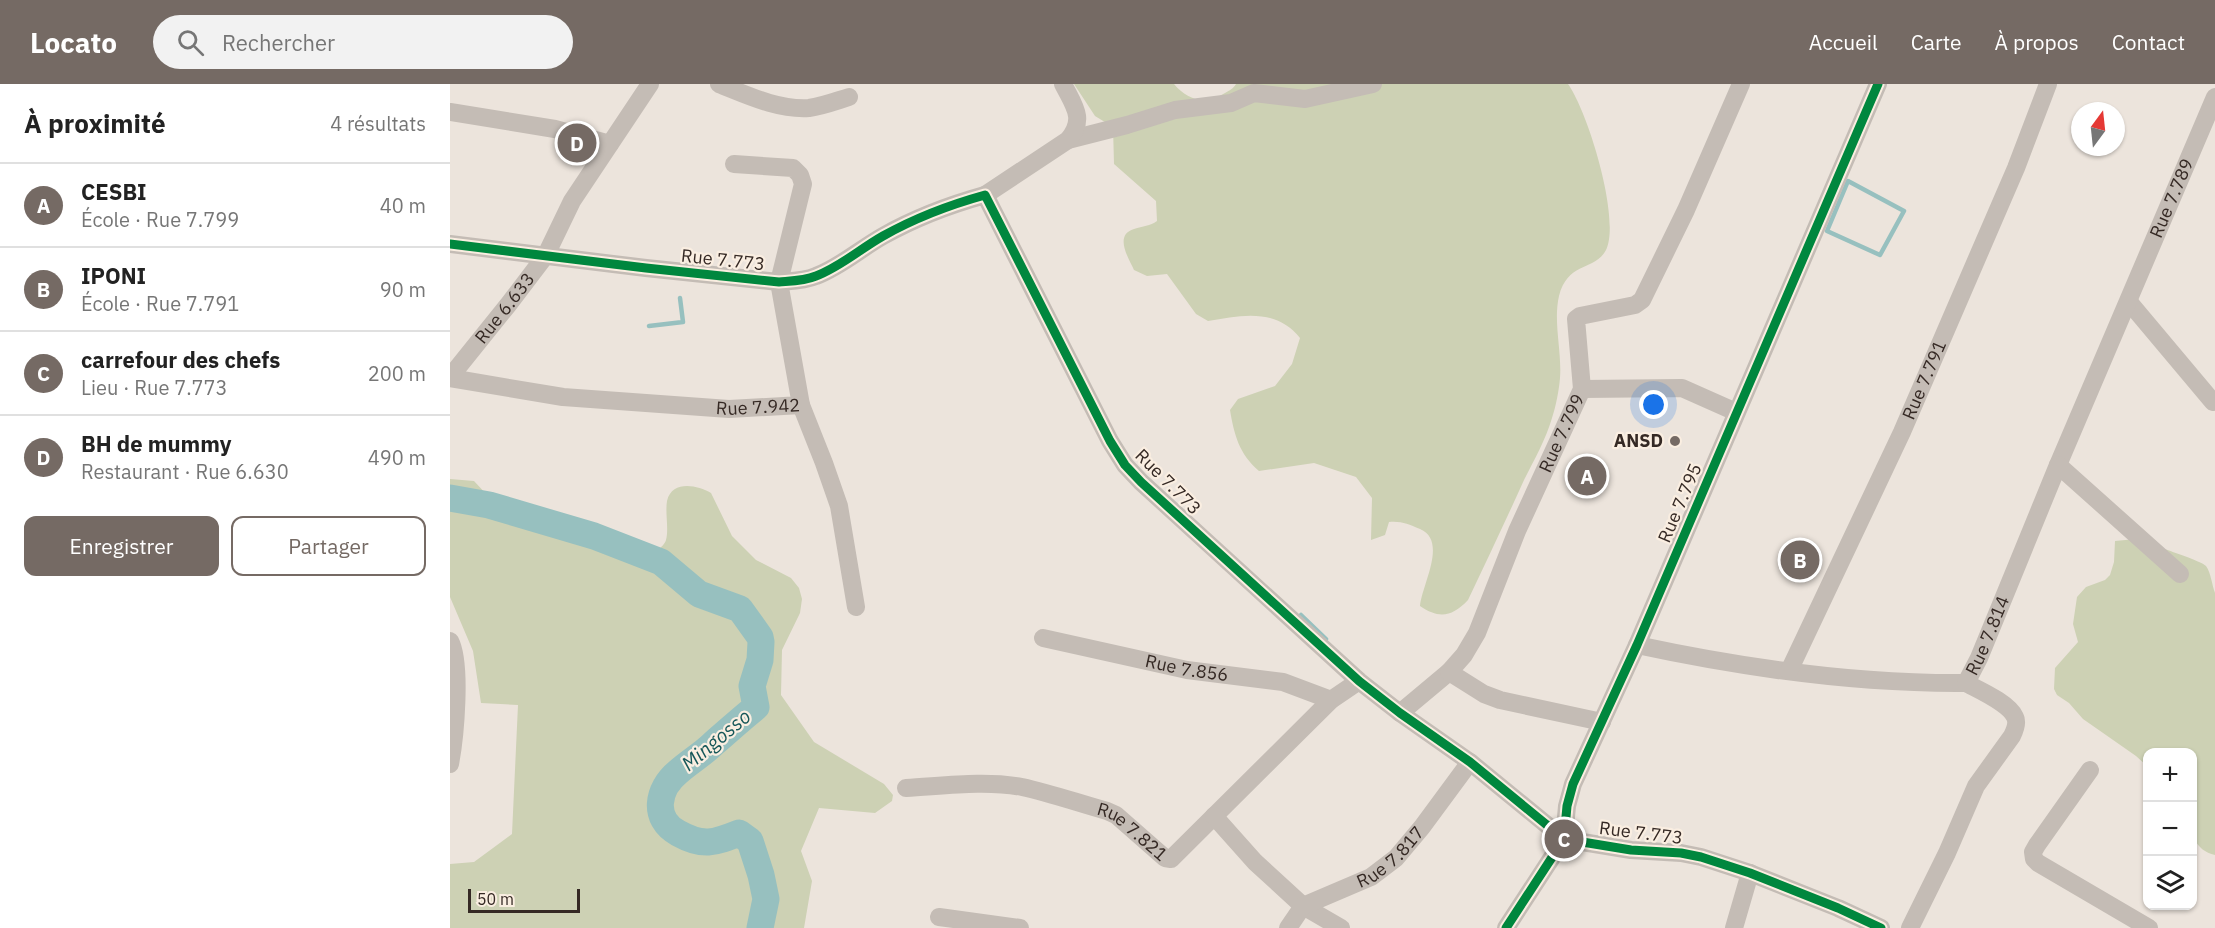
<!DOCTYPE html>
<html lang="fr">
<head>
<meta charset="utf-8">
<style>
	body { margin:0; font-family:"IBM Plex Sans",sans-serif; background:#f2f2f2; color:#222 }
	.controls { position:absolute; right:18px; bottom:18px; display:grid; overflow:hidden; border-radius:12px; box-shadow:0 2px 4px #0004 }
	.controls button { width:54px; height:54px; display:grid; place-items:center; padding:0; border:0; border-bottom:2px solid #e0e0e0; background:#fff; color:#222; font:30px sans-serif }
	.compass { position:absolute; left:1621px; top:18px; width:54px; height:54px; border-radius:50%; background:#fff; box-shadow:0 2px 4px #0004; rotate:15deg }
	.scale { position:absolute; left:18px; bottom:15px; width:112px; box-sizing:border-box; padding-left:6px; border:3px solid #352924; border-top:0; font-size:16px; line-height:21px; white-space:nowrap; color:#352924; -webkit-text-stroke:4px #faeee1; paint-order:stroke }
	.you { position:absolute; left:1204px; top:321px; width:21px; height:21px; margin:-15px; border:4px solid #fff; border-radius:50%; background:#1a73e8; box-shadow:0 0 0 9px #1a73e833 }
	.badge { display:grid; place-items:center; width:39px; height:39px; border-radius:50%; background:#756a64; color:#fff; font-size:20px; font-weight:700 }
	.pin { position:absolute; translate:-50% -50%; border:3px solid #fff; box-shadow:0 2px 6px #0006 }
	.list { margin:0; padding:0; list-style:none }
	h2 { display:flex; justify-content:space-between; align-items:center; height:78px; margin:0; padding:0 24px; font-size:26px }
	h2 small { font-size:20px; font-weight:400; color:#767676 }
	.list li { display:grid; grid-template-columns:39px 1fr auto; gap:18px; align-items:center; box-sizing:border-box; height:84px; padding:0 24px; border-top:2px solid #e0e0e0 }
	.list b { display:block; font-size:22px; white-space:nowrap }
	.list p { margin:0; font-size:20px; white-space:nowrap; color:#767676 }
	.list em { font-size:20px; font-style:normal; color:#767676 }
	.actions { display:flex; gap:12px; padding:18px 24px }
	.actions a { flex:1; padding:14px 0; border:2px solid #756a64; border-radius:12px; text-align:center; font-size:21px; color:#756a64 }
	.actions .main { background:#756a64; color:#fff }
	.icon { flex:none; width:33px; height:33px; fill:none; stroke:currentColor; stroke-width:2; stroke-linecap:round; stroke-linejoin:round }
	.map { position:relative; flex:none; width:1765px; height:844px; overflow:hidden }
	header { display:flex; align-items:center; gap:36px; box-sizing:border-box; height:84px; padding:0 30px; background:#756a64; color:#fff }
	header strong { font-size:28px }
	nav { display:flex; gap:33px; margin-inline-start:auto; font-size:21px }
	.search { width:420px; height:54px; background:#f2f2f2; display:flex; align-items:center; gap:15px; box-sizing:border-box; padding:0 21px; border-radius:33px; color:#767676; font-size:22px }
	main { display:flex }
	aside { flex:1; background:#fff }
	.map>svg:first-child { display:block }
	.green { fill:#cdd1b4 }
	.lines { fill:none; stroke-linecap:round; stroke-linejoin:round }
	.stream { stroke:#97c0bf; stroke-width:4.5 }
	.river { stroke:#97c0bf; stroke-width:27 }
	.minor { stroke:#c4bcb5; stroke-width:18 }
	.cycleway-casing { stroke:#faeee1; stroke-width:13 }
	.cycleway { stroke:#00873e; stroke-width:9 }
	.poi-dot { fill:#756a64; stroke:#faeee1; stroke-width:2 }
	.labels { text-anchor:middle; stroke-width:4.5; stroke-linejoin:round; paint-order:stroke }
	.street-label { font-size:18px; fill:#352924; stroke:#faeee1 }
	.poi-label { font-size:18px; font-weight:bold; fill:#352924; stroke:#faeee1; text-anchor:end }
	.water-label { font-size:20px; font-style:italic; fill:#165759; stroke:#faeee1 }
</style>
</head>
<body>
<header>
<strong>Locato</strong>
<div class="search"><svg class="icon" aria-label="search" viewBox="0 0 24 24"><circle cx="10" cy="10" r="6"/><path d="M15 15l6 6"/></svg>Rechercher</div>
<nav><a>Accueil</a><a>Carte</a><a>À propos</a><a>Contact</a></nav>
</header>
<main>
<aside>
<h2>À proximité<small>4 résultats</small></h2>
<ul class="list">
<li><span class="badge">A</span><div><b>CESBI</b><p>École · Rue 7.799</p></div><em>40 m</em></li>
<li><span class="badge">B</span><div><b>IPONI</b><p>École · Rue 7.791</p></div><em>90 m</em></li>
<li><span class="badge">C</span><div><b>carrefour des chefs</b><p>Lieu · Rue 7.773</p></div><em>200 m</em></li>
<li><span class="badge">D</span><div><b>BH de mummy</b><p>Restaurant · Rue 6.630</p></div><em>490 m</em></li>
</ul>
<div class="actions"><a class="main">Enregistrer</a><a>Partager</a></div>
</aside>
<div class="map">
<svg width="1765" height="844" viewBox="0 0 1765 844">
	<rect width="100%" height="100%" fill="#ece4dc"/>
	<path class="green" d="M 624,0 L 724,0 C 738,17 756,21 775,9 C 780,6 783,5 786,0 L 1118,0 C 1138,28 1171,135 1156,166 C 1145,187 1118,177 1109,212 C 1103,238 1112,267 1110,294 C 1109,306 1106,322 1102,334 C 1096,355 1084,376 1074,396 C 1056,436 1037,476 1018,516 C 1002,533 989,535 970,522 C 972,500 998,457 970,445 C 958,440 952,437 939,438 L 935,451 L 921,456 L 922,414 L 906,393 L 864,379 L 809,387 C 789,370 784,350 780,326 L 788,315 L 825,302 L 842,280 L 850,254 C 826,224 792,231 758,237 L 746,230 L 717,190 L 697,192 L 684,186 C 678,173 664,151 684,145 C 693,142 700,142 707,137 L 706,117 L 664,80 L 663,43 L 645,32 Z
		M 0,395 L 24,397 L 38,412 L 207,467 C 210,464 215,460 216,456 C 219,444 215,430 217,417 C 222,396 247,401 261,409 L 282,452 L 306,476 L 341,494 L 349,504 L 352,515 L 350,529 L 332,566 L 331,611 L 364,658 L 434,700 L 443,711 L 442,717 L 425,729 L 369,724 L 351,767 L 362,797 L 354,844 L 0,844 L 0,780 L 24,778 L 62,750 L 68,621 L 31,619 L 23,567 L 0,513 Z
		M 1686,455 C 1696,459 1753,477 1756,482 C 1761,489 1762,501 1765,509 L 1765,771 C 1755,769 1748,763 1744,754 L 1742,668 L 1698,668 L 1697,682 L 1686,672 L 1633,635 L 1619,619 L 1607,611 L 1604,605 L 1605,584 L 1628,558 L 1623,540 L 1627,513 L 1636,503 L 1655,496 L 1660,491 L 1664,478 L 1665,457 Z"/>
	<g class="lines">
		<path class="stream" d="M 1398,97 L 1454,127 L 1430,171 L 1377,147 Z
			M 199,242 L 233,238 L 230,214
			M 851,531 L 876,555"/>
		<path class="river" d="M 0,414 L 39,421 L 144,452 L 211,478 L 249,510 L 290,525 L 310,553 L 311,558 L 310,576 L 302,602 L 306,623 C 291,635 278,647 264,659 C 253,670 239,678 228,688 C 207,705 202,735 228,749 C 253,763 264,759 289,749 L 300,757 L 311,791 L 316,815 L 310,844"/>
		<g class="minor">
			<path d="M 269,0 C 297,11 328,26 359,24 C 373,22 386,17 399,13"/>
			<path d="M 0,28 L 105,45 L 160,60"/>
			<path d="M 618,56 L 677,41 L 725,26 L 781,19 L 804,9 L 855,15 L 923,0"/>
			<path d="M 535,111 L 618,56 C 636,35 624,22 613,0"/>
			<path d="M 0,160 L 196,184 L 329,198 C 341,197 354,197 366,192 C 390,183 410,165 433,152 C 465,134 499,121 535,111 L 660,357 L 675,381 L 691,398 L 909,597 L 950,629 L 1020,678 L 1114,755 L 1181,766 L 1231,769 L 1251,773 L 1300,789 L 1388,824 L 1431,844"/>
			<path d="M 1679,218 L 1763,318 L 1765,317"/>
			<path id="s1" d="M 0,293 L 58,221 L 96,171 L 122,117 L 200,0"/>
			<path id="s2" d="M 0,294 L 113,313 L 279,325 L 351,321 L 329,198 L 353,100 L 350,91 L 343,84 L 284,80"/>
			<path d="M 1132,305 L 1232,304 L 1286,328"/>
			<path d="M 351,321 L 374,379 L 389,422 L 406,523"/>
			<path id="s3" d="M 1608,381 L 1765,13"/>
			<path id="s4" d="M 593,554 L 737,586 L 833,598 L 881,616"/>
			<path d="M 0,557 C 12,580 5,654 0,680"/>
			<path id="s5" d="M 1187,561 C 1294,584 1406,600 1516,599 L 1529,574 L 1608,381 L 1730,490"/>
			<path id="s6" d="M 1339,587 L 1452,348 L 1566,84 L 1598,0"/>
			<path d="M 950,629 L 999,588"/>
			<path id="s7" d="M 1152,638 L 1050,616 L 1034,610 L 999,588 L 1014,571 L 1027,549 L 1067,447 L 1132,305 L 1126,235 L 1130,232 L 1185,221 L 1192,216 L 1236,126 L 1291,0"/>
			<path d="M 1640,686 L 1587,761 L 1583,768 L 1584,775 L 1588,779 L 1699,844"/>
			<path id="s8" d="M 456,704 C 493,702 535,696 572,703 C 600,709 628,719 657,727 L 666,731 L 715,774 L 721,775 L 881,616 L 909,597"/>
			<path d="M 764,732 L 805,778 L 853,822 L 891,844"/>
			<path d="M 489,833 L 570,844"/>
			<path id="s9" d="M 838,844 L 853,822 L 921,793 L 946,774 L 972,743 L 1020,678"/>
			<path d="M 1056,844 L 1114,755 L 1117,722 L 1123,700 L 1187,561 L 1428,0"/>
			<path d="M 1284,844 L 1300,789"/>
			<path d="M 1460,844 L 1497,769 L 1526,702 L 1562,652 C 1565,646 1568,639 1565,633 C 1559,619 1529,606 1516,599"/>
		</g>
		<defs>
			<path id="cycleway" d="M 0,160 L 196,184 L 329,198 C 341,197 354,197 366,192 C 390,183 410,165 433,152 C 465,134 499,121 535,111 L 660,357 L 675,381 L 691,398 L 909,597 L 950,629 L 1020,678 L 1114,755 L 1181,766 L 1231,769 L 1251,773 L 1300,789 L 1388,824 L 1431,844
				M 1056,844 L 1114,755 L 1117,722 L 1123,700 L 1187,561 L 1428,0"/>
		</defs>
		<use href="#cycleway" class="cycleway-casing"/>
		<use href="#cycleway" class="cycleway"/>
	</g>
	<circle class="poi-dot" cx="1225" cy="357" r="6"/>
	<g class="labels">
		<g class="street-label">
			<text dy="6" stroke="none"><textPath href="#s3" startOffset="290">Rue 7.789</textPath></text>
			<text transform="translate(273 176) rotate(6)" y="6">Rue 7.773</text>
			<text dy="6" stroke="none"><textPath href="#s1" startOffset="88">Rue 6.633</textPath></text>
			<text dy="6" stroke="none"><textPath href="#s6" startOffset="321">Rue 7.791</textPath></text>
			<text dy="6" stroke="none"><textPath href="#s2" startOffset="310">Rue 7.942</textPath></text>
			<text dy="6" stroke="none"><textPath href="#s7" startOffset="428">Rue 7.799</textPath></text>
			<text transform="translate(718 398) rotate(45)" y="6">Rue 7.773</text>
			<text transform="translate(1230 419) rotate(-67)" y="6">Rue 7.795</text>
			<text dy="6" stroke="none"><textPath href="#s5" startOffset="384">Rue 7.814</textPath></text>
			<text dy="6" stroke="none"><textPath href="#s4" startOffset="147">Rue 7.856</textPath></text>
			<text dy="6" stroke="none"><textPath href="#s8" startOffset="237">Rue 7.821</textPath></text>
			<text transform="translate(1191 749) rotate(7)" y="6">Rue 7.773</text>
			<text dy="6" stroke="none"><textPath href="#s9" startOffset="128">Rue 7.817</textPath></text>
		</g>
		<g class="poi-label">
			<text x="1213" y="363">ANSD</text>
		</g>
		<g class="water-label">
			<text transform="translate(266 656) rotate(-40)" y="7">Mingosso</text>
		</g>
	</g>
</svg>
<div class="controls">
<button>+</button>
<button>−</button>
<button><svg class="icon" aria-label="layers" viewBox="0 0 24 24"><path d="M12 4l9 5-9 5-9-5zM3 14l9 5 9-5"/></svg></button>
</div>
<svg class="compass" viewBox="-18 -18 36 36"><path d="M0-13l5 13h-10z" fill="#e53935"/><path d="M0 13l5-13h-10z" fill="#767676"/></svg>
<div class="scale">50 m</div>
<div class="you"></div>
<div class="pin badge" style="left:1137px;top:392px">A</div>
<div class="pin badge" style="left:1350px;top:476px">B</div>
<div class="pin badge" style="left:1114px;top:755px">C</div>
<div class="pin badge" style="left:127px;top:59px">D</div>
</div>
</main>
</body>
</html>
